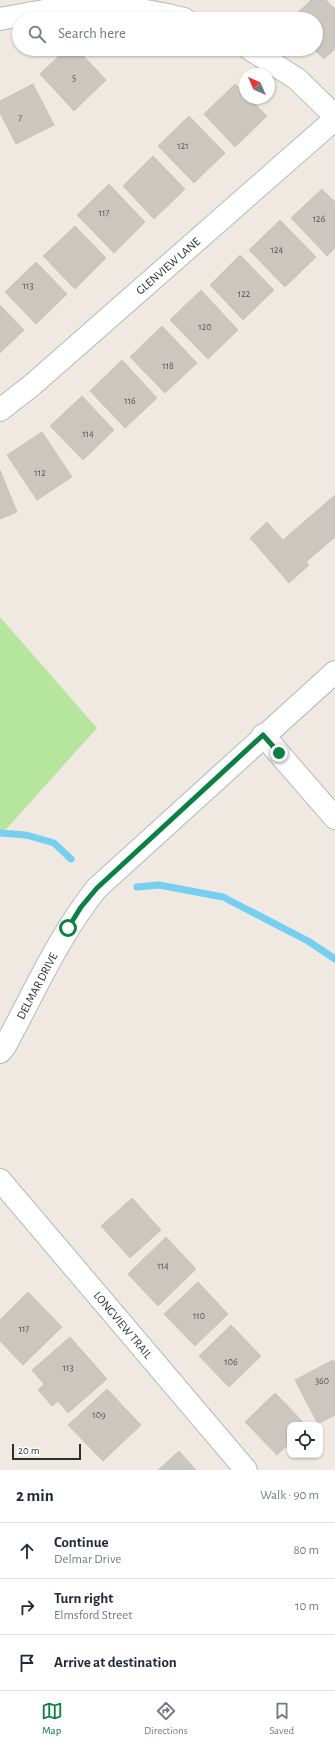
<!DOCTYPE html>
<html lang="en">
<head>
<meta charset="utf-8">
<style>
	body { margin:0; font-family:"Alegreya Sans",sans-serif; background:#f6f6f7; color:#1f2937 }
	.controls { position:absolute; right:12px; bottom:12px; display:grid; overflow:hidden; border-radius:8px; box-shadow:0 1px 3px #0004 }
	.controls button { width:36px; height:36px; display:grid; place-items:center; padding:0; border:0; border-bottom:1px solid #e0e1e3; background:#fff; color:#1f2937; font:20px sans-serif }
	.compass { position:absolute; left:239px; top:68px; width:36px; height:36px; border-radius:50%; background:#fff; box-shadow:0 1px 3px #0004; rotate:316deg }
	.scale { position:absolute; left:12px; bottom:10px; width:69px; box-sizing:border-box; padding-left:4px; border:2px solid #2e2e2e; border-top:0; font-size:11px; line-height:14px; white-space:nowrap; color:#2e2e2e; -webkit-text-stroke:3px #fff; paint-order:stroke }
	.stop { position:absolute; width:12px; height:12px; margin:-9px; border:3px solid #0b8043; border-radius:50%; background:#fff }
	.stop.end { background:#0b8043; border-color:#fff; box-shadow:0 1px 4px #0008 }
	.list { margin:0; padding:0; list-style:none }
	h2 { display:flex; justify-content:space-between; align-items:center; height:52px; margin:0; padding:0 16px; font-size:17px }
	h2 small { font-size:13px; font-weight:400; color:#747a83 }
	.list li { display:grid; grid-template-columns:26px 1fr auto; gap:12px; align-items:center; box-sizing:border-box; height:56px; padding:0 16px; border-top:1px solid #e0e1e3 }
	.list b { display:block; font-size:15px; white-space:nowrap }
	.list p { margin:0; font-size:13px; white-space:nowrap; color:#747a83 }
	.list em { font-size:13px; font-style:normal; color:#747a83 }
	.icon { flex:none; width:22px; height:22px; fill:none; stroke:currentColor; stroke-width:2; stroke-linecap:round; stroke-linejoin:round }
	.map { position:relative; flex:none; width:335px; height:1470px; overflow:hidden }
	.search { position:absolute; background:#fff; box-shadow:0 1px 3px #0004; left:12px; right:12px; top:12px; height:44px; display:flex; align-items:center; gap:10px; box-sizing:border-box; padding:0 14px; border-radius:22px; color:#747a83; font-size:15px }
	.sheet { height:220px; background:#fff }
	nav { display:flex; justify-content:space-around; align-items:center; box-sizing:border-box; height:56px; border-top:1px solid #e0e1e3; background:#fff; font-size:11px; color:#747a83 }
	nav a { display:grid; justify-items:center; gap:2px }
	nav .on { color:#0b8043 }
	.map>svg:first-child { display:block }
	.green { fill:#b6e59e }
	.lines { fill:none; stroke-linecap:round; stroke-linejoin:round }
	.stream { stroke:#75cff0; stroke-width:7 }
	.building { fill:#cbc7bf; stroke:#cbc5ba }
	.minor-casing { stroke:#b4b7c1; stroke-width:24 }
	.minor { stroke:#fff; stroke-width:22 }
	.route { stroke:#0b8043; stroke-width:5 }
	.labels { text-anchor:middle; stroke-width:3; stroke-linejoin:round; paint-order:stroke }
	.number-label { font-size:10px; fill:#555452 }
	.street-label { font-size:12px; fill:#2e2e2e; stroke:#fff }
</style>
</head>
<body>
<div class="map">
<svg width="335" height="1470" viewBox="0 0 335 1470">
	<rect width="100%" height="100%" fill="#efe9e1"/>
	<path class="green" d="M 0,617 L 97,728 L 0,836 Z"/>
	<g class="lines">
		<path class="stream" d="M 0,833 L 26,835 L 54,843 L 71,859
			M 137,887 L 159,885 L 223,897 L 308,941 L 335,959"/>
	</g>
	<path class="building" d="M 311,0 L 326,0 L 335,9 L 335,49 L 324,59 L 314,49 L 316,49 L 316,19 L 291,19 Z
		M 66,49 L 77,49 L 106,80 L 74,111 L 40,74 Z
		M 33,84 L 54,125 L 16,144 L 0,113 L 0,101 Z
		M 235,84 L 245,93 L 245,98 L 249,98 L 267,116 L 235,147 L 204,114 Z
		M 189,116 L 225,153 L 194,183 L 158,146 Z
		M 153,156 L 185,189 L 154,219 L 123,186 Z
		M 109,184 L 145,222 L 114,253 L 77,215 Z
		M 322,189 L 335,202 L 335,248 L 327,256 L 291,218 Z
		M 280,220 L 316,257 L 285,287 L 249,250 Z
		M 75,226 L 106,258 L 75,289 L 43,256 Z
		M 240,255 L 274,290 L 243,320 L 210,285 Z
		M 36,262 L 67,294 L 36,324 L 5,292 Z
		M 201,290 L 238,330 L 208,359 L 170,320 Z
		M 0,305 L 24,330 L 0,353 Z
		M 162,326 L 197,363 L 165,393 L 130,357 Z
		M 122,360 L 157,398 L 125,428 L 90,391 Z
		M 82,396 L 114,430 L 83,460 L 50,426 Z
		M 42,432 L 72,477 L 37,500 L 7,455 Z
		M 0,470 L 17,512 L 0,519 Z
		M 335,495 L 335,537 L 306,562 L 309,565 L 289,583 L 250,538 L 267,522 L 283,540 Z
		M 132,1198 L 161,1230 L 130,1258 L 101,1226 Z
		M 166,1237 L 196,1269 L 158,1306 L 128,1274 Z
		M 198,1282 L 228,1314 L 195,1346 L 164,1314 Z
		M 28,1292 L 62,1327 L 23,1365 L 0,1341 L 0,1320 Z
		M 231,1325 L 261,1356 L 229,1387 L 199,1356 Z
		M 70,1337 L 107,1379 L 68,1413 L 58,1401 L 52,1406 L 38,1390 L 44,1384 L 32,1370 Z
		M 333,1360 L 335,1364 L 335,1415 L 318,1424 L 295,1380 Z
		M 107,1389 L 141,1425 L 103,1461 L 68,1425 Z
		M 275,1393 L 306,1425 L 290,1425 L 290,1443 L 277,1455 L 245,1422 Z
		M 179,1451 L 196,1470 L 158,1470 Z"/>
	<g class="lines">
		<defs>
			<path id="minor" d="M 0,19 C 29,14 58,7 88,7 C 120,6 153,11 184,19
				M 250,49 L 297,79 L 335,116
				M 0,410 L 31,386 L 335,119
				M 263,735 L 335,818
				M 0,1052 L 5,1046 C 34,993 59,935 97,888 L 335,672
				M 0,1180 L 246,1470"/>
		</defs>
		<use href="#minor" class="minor-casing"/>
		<use href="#minor" class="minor"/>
	</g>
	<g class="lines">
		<path class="route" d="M 68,928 L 81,907 L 97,888 L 263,735 L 279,753"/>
	</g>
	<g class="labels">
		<g class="number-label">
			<text x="74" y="81">5</text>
			<text x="20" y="121">7</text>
			<text x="183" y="149">121</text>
			<text x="104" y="216">117</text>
			<text x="319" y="222">126</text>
			<text x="277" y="253">124</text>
			<text x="28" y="289">113</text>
			<text x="244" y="297">122</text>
			<text x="205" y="330">120</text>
			<text x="168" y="369">118</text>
			<text x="130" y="404">116</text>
			<text x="88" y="437">114</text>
			<text x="40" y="476">112</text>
			<text x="163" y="1269">114</text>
			<text x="199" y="1319">110</text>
			<text x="24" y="1332">117</text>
			<text x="231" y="1365">106</text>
			<text x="68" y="1371">113</text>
			<text x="322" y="1384">360</text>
			<text x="99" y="1418">109</text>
		</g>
		<g class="street-label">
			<text transform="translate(168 266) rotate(-41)" y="4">GLENVIEW LANE</text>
			<text transform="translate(37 986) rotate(-62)" y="4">DELMAR DRIVE</text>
			<text transform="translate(123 1325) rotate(50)" y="4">LONGVIEW TRAIL</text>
		</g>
	</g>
</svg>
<div class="controls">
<button><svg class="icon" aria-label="locate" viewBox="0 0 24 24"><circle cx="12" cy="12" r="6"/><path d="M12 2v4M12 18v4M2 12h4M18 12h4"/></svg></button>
</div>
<svg class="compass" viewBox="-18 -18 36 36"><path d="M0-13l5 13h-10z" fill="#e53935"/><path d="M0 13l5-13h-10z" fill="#747a83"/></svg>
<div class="scale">20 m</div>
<div class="stop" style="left:68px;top:928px"></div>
<div class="stop end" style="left:279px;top:753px"></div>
<div class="search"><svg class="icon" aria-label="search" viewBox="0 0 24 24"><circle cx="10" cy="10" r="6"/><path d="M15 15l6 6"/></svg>Search here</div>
</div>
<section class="sheet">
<h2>2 min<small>Walk · 90 m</small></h2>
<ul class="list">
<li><svg class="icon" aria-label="ahead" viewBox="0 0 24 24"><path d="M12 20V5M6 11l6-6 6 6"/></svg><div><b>Continue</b><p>Delmar Drive</p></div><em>80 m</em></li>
<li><svg class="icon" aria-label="right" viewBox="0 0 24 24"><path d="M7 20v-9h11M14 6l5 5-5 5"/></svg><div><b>Turn right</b><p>Elmsford Street</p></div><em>10 m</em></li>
<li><svg class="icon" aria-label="arrive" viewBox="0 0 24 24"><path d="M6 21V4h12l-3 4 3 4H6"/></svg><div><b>Arrive at destination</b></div></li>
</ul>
</section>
<nav>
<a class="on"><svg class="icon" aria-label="map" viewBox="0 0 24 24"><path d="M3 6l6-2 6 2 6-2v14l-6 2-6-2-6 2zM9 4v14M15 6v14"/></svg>Map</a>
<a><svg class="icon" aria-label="directions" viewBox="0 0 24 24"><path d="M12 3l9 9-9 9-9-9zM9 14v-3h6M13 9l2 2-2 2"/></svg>Directions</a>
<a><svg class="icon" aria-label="saved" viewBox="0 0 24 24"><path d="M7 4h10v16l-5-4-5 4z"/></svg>Saved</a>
</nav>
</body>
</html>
